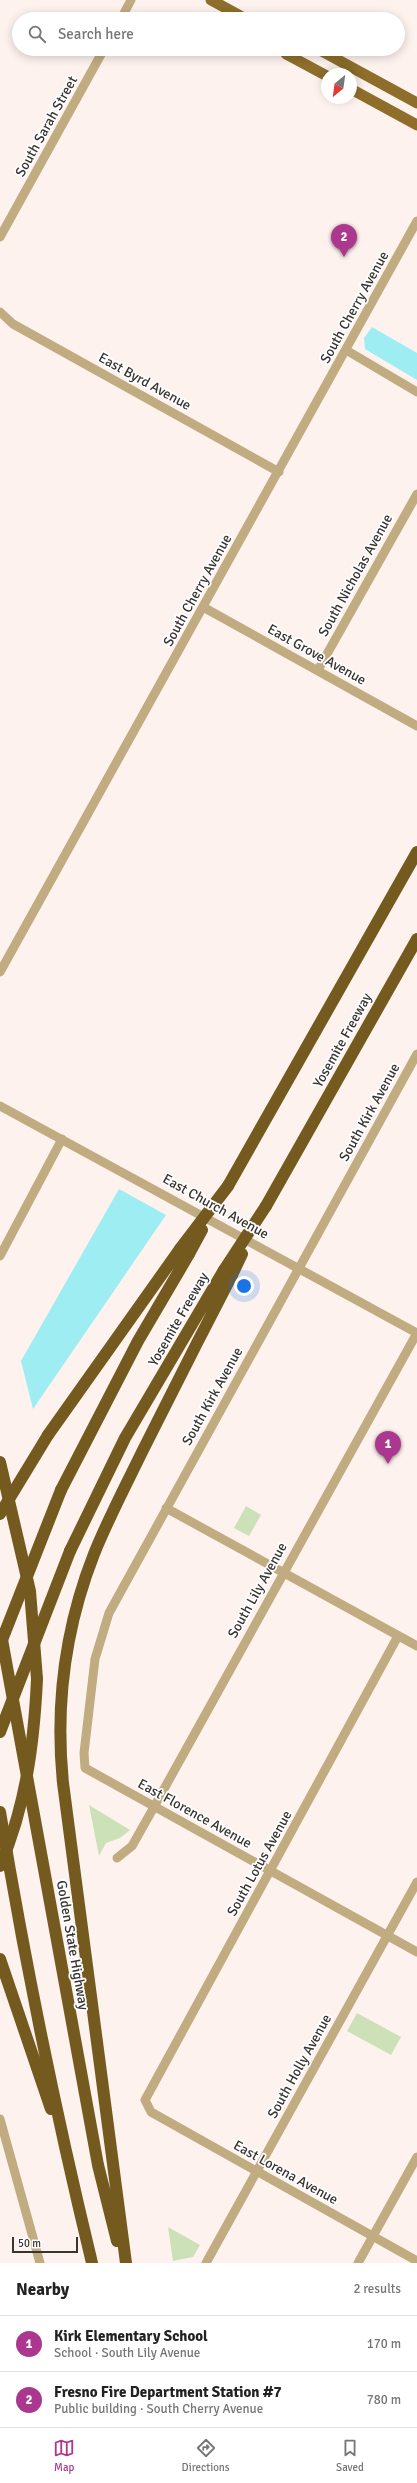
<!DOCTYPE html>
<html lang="en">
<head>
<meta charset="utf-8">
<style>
	body { margin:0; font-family:Signika,sans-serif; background:#f6f6f6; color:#222 }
	.compass { position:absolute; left:321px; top:68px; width:36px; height:36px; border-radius:50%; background:#fff; box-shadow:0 2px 10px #0003; rotate:209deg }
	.scale { position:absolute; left:12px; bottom:10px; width:66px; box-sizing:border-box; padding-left:4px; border:2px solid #383432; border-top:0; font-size:11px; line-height:14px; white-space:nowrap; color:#383432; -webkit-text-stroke:3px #fff; paint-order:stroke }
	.you { position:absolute; left:244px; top:1286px; width:14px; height:14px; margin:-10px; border:3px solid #fff; border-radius:50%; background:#1a73e8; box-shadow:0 0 0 6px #1a73e833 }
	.badge { display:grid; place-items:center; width:26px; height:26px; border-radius:50%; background:#ac378f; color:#fff; font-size:13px; font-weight:700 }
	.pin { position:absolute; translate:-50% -33px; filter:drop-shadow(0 1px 2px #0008) }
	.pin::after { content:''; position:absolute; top:21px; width:14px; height:12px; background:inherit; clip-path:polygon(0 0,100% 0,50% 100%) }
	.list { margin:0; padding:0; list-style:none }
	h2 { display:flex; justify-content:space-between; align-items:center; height:52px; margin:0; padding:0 16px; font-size:17px }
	h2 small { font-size:13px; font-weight:400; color:#767676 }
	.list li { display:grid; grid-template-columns:26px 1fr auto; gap:12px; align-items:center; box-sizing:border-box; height:56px; padding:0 16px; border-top:1px solid #e0e0e0 }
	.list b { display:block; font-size:15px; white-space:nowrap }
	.list p { margin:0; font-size:13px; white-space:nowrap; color:#767676 }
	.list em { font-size:13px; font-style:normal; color:#767676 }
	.icon { flex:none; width:22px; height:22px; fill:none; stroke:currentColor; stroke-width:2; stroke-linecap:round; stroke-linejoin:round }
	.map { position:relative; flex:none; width:417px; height:2263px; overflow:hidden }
	.search { position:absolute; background:#fff; box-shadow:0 2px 10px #0003; left:12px; right:12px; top:12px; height:44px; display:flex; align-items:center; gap:10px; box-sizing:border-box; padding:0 14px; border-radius:22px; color:#767676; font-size:15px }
	.sheet { height:164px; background:#fff }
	nav { display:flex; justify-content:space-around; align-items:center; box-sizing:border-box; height:56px; border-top:1px solid #e0e0e0; background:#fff; font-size:11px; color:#767676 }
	nav a { display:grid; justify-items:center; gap:2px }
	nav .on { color:#ac378f }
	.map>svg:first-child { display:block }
	.green { fill:#cce1b7 }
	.water { fill:#9dedf3 }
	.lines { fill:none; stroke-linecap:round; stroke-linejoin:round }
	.minor { stroke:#c1ab81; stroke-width:9 }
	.major { stroke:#8e6e2a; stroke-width:11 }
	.highway { stroke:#755a1f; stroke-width:12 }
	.highway-bridge { stroke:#755a1f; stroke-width:12 }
	.labels { text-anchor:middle; stroke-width:3.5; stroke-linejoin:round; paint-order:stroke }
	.street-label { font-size:14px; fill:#383432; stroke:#fff }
</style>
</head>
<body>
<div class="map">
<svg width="417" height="2263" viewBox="0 0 417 2263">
	<rect width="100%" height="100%" fill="#fdf2ee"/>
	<path class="green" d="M 246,1506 L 261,1515 L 249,1536 L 234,1528 Z
		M 89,1805 L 130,1830 L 120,1838 L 106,1843 L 99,1856 Z
		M 357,2013 L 401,2037 L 391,2055 L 347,2031 Z
		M 168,2227 L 200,2245 L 193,2257 L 173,2261 Z"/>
	<path class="water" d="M 372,327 L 417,353 L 417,380 L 365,349 L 364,338 Z
		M 119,1189 L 166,1215 L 33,1409 L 21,1361 Z"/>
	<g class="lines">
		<path class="minor" d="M 121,19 L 131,0
			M 0,237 L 104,49
			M 0,312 L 13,324 L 279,472
			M 346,350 L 417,392
			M 203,607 L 417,726
			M 318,670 L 417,494
			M 0,972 L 417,221
			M 417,1054 L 109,1613 L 95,1659 L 84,1753 L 85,1768 L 417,1952
			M 0,1106 L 417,1333
			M 0,1256 L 62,1139
			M 166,1508 L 417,1646
			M 398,1636 L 145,2100 L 151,2112 L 417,2261
			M 117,1858 L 132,1846 L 154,1807 L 417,1333
			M 0,2119 L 40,2263
			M 206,2263 L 417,1882
			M 358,2263 L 417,2157"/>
		<path class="major" d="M 211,0 L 246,19
			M 285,49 L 286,54 L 327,76
			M 318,49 L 417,103
			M 351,89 L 417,125"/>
		<path class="highway" d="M 228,1186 L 417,852
			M 266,1206 L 417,939
			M 48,1435 L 180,1249
			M 0,1462 L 30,1591 L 37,1679
			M 61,1490 L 138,1341 L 189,1254
			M 70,1551 L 125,1438 L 224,1270
			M 1,1634 L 98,2165 L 117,2241
			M 0,1812 C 25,1963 56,2114 92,2263
			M 0,1959 L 51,2109
			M 126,2263 L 63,1783 C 55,1704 65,1628 94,1554 C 108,1519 126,1485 143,1450 C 172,1392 202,1333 232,1275"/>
		<path class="highway-bridge" d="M 180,1249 L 228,1186
			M 189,1254 L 202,1230
			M 224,1270 L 266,1206
			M 232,1275 L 242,1254
			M 0,1514 L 48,1435
			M 0,1645 L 61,1490
			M 0,1732 L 70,1551
			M 0,1866 C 26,1806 34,1743 37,1679"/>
	</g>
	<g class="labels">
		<g class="street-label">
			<text transform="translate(46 126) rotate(-61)" y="5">South Sarah Street</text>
			<text transform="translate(354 307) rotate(-61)" y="5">South Cherry Avenue</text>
			<text transform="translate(145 381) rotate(29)" y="5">East Byrd Avenue</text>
			<text transform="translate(355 575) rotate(-61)" y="5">South Nicholas Avenue</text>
			<text transform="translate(197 590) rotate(-61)" y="5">South Cherry Avenue</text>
			<text transform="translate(317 654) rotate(29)" y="5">East Grove Avenue</text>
			<text transform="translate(342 1040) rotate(-61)" y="5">Yosemite Freeway</text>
			<text transform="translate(369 1112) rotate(-61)" y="5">South Kirk Avenue</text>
			<text transform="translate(216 1206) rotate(29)" y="5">East Church Avenue</text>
			<text transform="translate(178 1319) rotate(-60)" y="5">Yosemite Freeway</text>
			<text transform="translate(212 1396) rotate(-61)" y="5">South Kirk Avenue</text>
			<text transform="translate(257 1590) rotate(-61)" y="5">South Lily Avenue</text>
			<text transform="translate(195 1813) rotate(29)" y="5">East Florence Avenue</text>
			<text transform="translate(259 1863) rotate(-61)" y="5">South Lotus Avenue</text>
			<text transform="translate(73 1945) rotate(80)" y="5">Golden State Highway</text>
			<text transform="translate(299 2066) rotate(-61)" y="5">South Holly Avenue</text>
			<text transform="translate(286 2172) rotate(29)" y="5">East Lorena Avenue</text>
		</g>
	</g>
</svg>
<svg class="compass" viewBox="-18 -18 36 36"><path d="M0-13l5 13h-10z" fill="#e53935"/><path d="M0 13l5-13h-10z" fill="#767676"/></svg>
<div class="scale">50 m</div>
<div class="you"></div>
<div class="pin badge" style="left:388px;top:1464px">1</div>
<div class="pin badge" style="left:344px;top:257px">2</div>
<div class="search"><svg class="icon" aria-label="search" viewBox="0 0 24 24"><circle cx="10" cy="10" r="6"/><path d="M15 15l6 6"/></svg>Search here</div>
</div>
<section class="sheet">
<h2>Nearby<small>2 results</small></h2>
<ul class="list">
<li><span class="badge">1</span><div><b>Kirk Elementary School</b><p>School · South Lily Avenue</p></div><em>170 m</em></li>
<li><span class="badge">2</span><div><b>Fresno Fire Department Station #7</b><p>Public building · South Cherry Avenue</p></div><em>780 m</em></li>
</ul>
</section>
<nav>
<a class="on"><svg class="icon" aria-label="map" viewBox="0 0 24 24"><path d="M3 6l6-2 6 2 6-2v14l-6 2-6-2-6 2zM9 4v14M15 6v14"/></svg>Map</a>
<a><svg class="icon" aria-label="directions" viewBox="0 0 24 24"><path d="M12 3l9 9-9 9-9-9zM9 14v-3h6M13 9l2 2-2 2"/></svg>Directions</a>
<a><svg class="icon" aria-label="saved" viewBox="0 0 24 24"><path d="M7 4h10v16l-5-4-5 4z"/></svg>Saved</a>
</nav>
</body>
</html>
